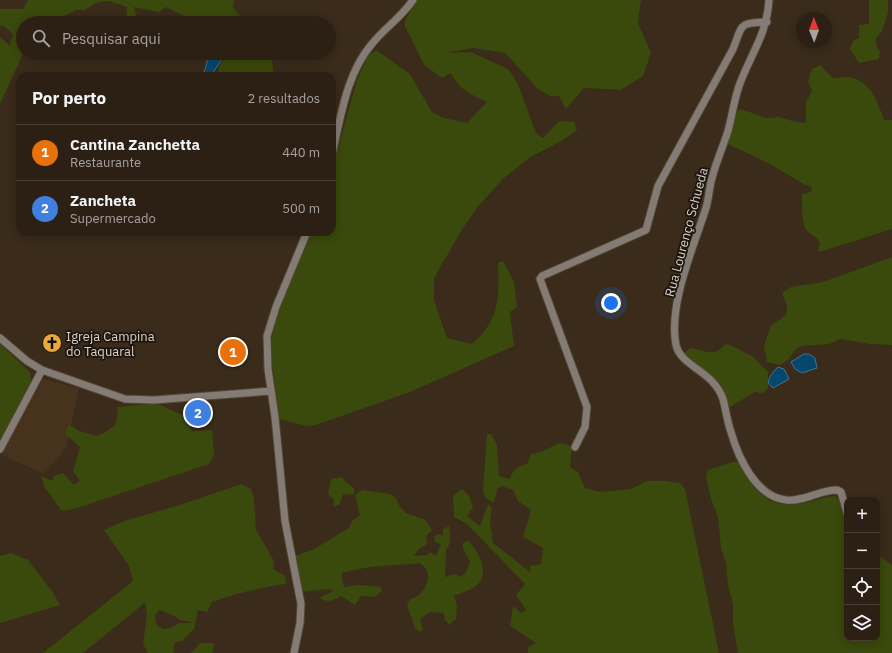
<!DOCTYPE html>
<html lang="pt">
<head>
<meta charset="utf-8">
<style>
	body { margin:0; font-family:"IBM Plex Sans",sans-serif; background:#382d22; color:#f1f3f6 }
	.controls { position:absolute; right:12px; bottom:12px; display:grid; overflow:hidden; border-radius:8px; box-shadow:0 2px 10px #0003 }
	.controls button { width:36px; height:36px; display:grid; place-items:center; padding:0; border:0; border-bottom:1px solid #483e34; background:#2c2014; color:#f1f3f6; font:20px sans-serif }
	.compass { position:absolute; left:796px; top:12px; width:36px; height:36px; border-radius:50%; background:#2c2014; box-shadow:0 2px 10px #0003; rotate:359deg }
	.you { position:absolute; left:611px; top:303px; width:14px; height:14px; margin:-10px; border:3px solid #fff; border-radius:50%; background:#1a73e8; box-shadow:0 0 0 6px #1a73e833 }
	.badge { display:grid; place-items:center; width:26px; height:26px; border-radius:50%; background:#8bbbb9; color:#fff; font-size:13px; font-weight:700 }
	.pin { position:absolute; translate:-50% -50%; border:2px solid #fff; box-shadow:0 1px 4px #0006 }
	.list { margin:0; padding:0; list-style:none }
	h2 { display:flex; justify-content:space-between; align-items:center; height:52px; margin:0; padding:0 16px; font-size:17px }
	h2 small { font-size:13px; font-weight:400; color:#a6a3a0 }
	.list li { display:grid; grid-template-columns:26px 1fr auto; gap:12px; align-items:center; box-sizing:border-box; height:56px; padding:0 16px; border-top:1px solid #483e34 }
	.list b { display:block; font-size:15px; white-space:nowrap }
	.list p { margin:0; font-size:13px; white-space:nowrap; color:#a6a3a0 }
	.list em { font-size:13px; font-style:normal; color:#a6a3a0 }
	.icon { flex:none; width:22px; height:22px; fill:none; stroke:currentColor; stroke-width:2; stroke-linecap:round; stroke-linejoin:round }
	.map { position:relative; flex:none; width:892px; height:653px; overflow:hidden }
	.search { position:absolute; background:#2c2014; box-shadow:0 2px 10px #0003; left:16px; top:16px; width:320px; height:44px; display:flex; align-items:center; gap:10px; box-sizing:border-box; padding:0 14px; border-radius:22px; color:#a6a3a0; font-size:15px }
	.panel { position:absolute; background:#2c2014; box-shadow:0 2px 10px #0003; left:16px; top:72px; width:320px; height:164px; border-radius:12px }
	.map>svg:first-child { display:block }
	.built { fill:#46321d }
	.green { fill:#3a490c; fill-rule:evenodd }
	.water { fill:#05486e; stroke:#467189 }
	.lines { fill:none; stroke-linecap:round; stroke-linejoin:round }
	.minor-casing { stroke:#544637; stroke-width:9 }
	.minor { stroke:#847c74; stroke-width:7 }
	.labels { text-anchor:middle; stroke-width:3.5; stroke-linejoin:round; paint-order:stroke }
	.street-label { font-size:13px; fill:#dcd2c8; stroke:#1c150e }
	.poi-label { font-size:13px; fill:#dcd2c8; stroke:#1c150e; text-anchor:start }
</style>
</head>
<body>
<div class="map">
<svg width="892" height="653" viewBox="0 0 892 653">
	<rect width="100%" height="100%" fill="#3a2b1b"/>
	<path class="built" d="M 40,378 L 79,388 L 66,448 L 44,474 L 0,454 Z"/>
	<path class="green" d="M 28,0 L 234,0 L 233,8 L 247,23 L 210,23 L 205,17 L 199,23 L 190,23 L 186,17 L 166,7 L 159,12 L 134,7 L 138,22 L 126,23 L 127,7 L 109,1 L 96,3 L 85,10 L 76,10 L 63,17 L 38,18 L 33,23 L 23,23 L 23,35 L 20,39 L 22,56 L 0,104 L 0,37 L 10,46 L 13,34 L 4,26 L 0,25 L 0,9 L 23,9 Z
		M 416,0 L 641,0 L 638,23 L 651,53 L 643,76 L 621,90 L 584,88 L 566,109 L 559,96 L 550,96 L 538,89 L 505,53 L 473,48 L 444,53 L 471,52 L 508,69 L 517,82 L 536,133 L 543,138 L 559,121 L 574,122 L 577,130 L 563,140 L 529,158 L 504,178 L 480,204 L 463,228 L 434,278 L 434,300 L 447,338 L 472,344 C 500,319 499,298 498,263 L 503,261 L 514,282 L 517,307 L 510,312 L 514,346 L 410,392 L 316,425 L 305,426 L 279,419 L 271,352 L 273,322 L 310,232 L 332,232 L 332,169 L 357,80 L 368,56 L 376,50 L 410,74 L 432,112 L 444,118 L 467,123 L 487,102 C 468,93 463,92 450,73 L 442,78 L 424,65 L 405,26 L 405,21 Z
		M 869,0 L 888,0 L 888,13 L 882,31 L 876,39 L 876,45 L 880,51 L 879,59 L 859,63 L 850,49 L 853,41 L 859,38 L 859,25 L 869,24 Z
		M 230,53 L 263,53 L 272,59 L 274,76 L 217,76 L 220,64 Z
		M 820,65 L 833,78 C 839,78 847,76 853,78 C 872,84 878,103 884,120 L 892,120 L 892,229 L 820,252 L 818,251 L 820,244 C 816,234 813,237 807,231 C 801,224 802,204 802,194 L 811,192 L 812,187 L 805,185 L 770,164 L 726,143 L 736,112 L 741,109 L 766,118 L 779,117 L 796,122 L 806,123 L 806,102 L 812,91 L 808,81 L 812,69 Z
		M 892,257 L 892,345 L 870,344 L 840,339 L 829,344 L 803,346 L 797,348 L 788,360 L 780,365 L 767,362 L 764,346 L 771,326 L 786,315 L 787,307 L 782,293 L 791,287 L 823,282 Z
		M 0,344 L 30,372 L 31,381 L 0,440 Z
		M 728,344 L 752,356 L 768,372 L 768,388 L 763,393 L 755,392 L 730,407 L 710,374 L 685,356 L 685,352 L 691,348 C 704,350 714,358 724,345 Z
		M 147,404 L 159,404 L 184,416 L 192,431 L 212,430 L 214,455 L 209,464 L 74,509 L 62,511 L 45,488 L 41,476 L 52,481 L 54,476 L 63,473 L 74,485 L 80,481 L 73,471 L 80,447 L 65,434 L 69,424 L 79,431 L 97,436 C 112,429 120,425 117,407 Z
		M 487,434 L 491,434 L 497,445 L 499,476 L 510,479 C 513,470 517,466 527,464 L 531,454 C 536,453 542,452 547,449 C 559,444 559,440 572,447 L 570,467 L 578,472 L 585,488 L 600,492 L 631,489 L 647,481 L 665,481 L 680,483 L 685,489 L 719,653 L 528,653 L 528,647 L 536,643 L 510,626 L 513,606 L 521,613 L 526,610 L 516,595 L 525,584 L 467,524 L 454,517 L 453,496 L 462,489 L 469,496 L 473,507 L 467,516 L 480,526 L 488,504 L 492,508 L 490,521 L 493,543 L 530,572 L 530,566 L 541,564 L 543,548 L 523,537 L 531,510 L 518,501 L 513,490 L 502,486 L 498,488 L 493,503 L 485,497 L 483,490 Z
		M 733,462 L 738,462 C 755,490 767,511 804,503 C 814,501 824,497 835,496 L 839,501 L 847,525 L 847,638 L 877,638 L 877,554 L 892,565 L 892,653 L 738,653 L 733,624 L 733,604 L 728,586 L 726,563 L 721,549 L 718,517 L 711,499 L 706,477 L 708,470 Z
		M 342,477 L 346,482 L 354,488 L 354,495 L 343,494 L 340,504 L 333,507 L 334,500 L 328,494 L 331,479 Z
		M 241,484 L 251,489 L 254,498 L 256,530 L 274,561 L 273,569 L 285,576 L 286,584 C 261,587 235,594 212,602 L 207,612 L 198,610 L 194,629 L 182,641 L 175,642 L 173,648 L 174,653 L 148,653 L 143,644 L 147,615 L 145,602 L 136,610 L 83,653 L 43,653 L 133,581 L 129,566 L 104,530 L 124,521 L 180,505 ZM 160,610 L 174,616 L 180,620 L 195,623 L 179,623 L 171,628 L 163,629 L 156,624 L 155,615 Z
		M 362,490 L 391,494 L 396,498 L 400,507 L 406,513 L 426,520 L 432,530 L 426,536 L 427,544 L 419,549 L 414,556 L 427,555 L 430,552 L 436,556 L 441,544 L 435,542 L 434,536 L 439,534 L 443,536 L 443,529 L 449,526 C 450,534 452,543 446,550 L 445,577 L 455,574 L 461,577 L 465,574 L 470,562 L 463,548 L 463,543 L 468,540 C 477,549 491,573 477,585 C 471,590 462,593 454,596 L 457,604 L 456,619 L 449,625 L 445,620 L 444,613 L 430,612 L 420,619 L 423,630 L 419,632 L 415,628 L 407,605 L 410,599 C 421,598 431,582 427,571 C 426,568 422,565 420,563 C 394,566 368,565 342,573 L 342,580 L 344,587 L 359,585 L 381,587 L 382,591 L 374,597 L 361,596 L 355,605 L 341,596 C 333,601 328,603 319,598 L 333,591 L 328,589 L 300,592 L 295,556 L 314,549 L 349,528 L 352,521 L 360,515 L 355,495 Z
		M 11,553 L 28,560 L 54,594 L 60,605 L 0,623 L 0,556 Z
		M 200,643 L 214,643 L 212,653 L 191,653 Z"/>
	<path class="water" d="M 209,53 L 226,53 L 214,71 L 213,76 L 201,76 L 205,70 Z
		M 804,354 L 809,354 L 815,358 L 817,368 L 802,373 L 795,369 L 791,362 Z
		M 778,367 L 784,369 L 789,379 L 773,388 L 768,383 C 769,377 773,372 778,367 Z"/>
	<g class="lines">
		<defs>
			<path id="minor" d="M 769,0 C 767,35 750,55 739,86 C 734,101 732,116 728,131 C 723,147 716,162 712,178 C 709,188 709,198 706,208 C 694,246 668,304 676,345 C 681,367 713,370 723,399 C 726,410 727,421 731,432 C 738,457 756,497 786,500 C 804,502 819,490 837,490 L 841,492 L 847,513
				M 332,154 C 341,117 346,75 371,45 C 384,28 400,19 413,0
				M 0,338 L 27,361 L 42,370 L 125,399 L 154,400 L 271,391
				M 575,447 L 585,427 L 587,407 L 540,279 L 542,276 L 646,230 L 658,186 L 733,49 C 743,24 738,23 767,22
				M 0,449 L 42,370
				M 294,653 L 300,623 L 301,604 L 285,521 L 275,417 L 268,369 L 267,336 L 276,307 L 307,232"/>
		</defs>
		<use href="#minor" class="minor-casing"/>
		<use href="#minor" class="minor"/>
	</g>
	<defs>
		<symbol id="church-disc" viewBox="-11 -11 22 22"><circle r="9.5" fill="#eca93b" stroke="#1c150e"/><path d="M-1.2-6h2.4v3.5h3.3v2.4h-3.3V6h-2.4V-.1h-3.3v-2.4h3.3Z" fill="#111"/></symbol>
	</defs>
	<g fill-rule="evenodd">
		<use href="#church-disc" x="41" y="332" width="22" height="22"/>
	</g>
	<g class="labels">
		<g class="street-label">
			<text transform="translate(686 232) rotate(-75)" y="5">Rua Lourenço Schueda</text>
		</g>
		<g class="poi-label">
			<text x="66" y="341">Igreja Campina<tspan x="66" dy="15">do Taquaral</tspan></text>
		</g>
	</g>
</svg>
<div class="controls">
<button>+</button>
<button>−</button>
<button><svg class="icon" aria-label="locate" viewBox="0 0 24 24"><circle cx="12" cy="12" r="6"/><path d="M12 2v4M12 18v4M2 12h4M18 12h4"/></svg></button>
<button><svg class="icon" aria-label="layers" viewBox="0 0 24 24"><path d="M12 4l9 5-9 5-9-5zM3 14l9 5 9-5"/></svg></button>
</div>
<svg class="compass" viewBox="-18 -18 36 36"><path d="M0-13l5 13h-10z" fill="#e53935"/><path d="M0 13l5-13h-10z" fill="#a6a3a0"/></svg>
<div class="you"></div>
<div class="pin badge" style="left:233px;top:352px;background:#e8710a">1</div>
<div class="pin badge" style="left:198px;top:413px;background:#3f7fe0">2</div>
<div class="search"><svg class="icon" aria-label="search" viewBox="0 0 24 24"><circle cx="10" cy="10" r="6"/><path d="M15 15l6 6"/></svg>Pesquisar aqui</div>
<section class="panel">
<h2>Por perto<small>2 resultados</small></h2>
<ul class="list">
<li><span class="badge" style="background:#e8710a">1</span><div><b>Cantina Zanchetta</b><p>Restaurante</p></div><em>440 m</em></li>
<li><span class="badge" style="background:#3f7fe0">2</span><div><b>Zancheta</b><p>Supermercado</p></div><em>500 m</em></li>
</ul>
</section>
</div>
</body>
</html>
